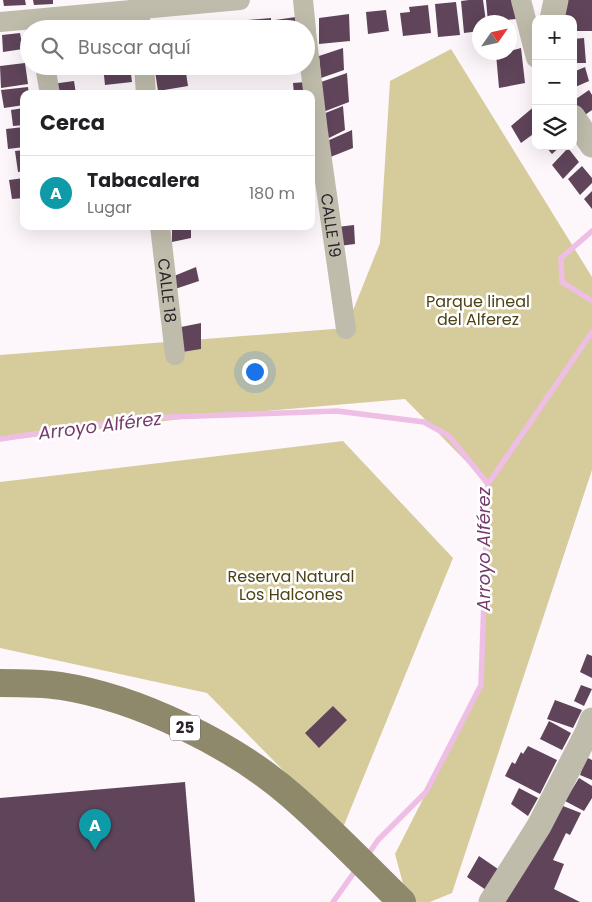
<!DOCTYPE html>
<html lang="es">
<head>
<meta charset="utf-8">
<style>
	body { margin:0; font-family:Poppins,sans-serif; background:#f2f2f2; color:#202124 }
	.controls { position:absolute; right:15px; top:15px; display:grid; overflow:hidden; border-radius:10px; box-shadow:0 5px 20px #0002 }
	.controls button { width:45px; height:45px; display:grid; place-items:center; padding:0; border:0; border-bottom:1px solid #e0e0e0; background:#fff; color:#202124; font:25px sans-serif }
	.compass { position:absolute; left:472px; top:15px; width:45px; height:45px; border-radius:50%; background:#fff; box-shadow:0 5px 20px #0002; rotate:56deg }
	.you { position:absolute; left:254px; top:371px; width:18px; height:18px; margin:-12px; border:4px solid #fff; border-radius:50%; background:#1a73e8; box-shadow:0 0 0 8px #1a73e833 }
	.badge { display:grid; place-items:center; width:32px; height:32px; border-radius:50%; background:#716532; color:#fff; font-size:16px; font-weight:700 }
	.pin { position:absolute; translate:-50% -41px; filter:drop-shadow(0 1px 2px #0008) }
	.pin::after { content:''; position:absolute; top:26px; width:18px; height:15px; background:inherit; clip-path:polygon(0 0,100% 0,50% 100%) }
	.list { margin:0; padding:0; list-style:none }
	h2 { display:flex; justify-content:space-between; align-items:center; height:65px; margin:0; padding:0 20px; font-size:21px }
	h2 small { font-size:16px; font-weight:400; color:#757577 }
	.list li { display:grid; grid-template-columns:32px 1fr auto; gap:15px; align-items:center; box-sizing:border-box; height:75px; padding:0 20px; border-top:1px solid #e0e0e0 }
	.list b { display:block; font-size:19px; white-space:nowrap }
	.list p { margin:0; font-size:16px; white-space:nowrap; color:#757577 }
	.list em { font-size:16px; font-style:normal; color:#757577 }
	.icon { flex:none; width:28px; height:28px; fill:none; stroke:currentColor; stroke-width:2; stroke-linecap:round; stroke-linejoin:round }
	.map { position:relative; flex:none; width:592px; height:902px; overflow:hidden }
	.search { position:absolute; background:#fff; box-shadow:0 5px 20px #0002; left:20px; top:20px; width:295px; height:55px; display:flex; align-items:center; gap:12px; box-sizing:border-box; padding:0 18px; border-radius:28px; color:#757577; font-size:19px }
	.panel { position:absolute; background:#fff; box-shadow:0 5px 20px #0002; left:20px; top:90px; width:295px; height:140px; border-radius:10px }
	.map>svg:first-child { display:block }
	.green { fill:#d6cb9b }
	.lines { fill:none; stroke-linecap:round; stroke-linejoin:round }
	.stream { stroke:#eebee5; stroke-width:5.5 }
	.building { fill:#5f445a }
	.minor { stroke:#bfbcac; stroke-width:20 }
	.tertiary { stroke:#bfbcac; stroke-width:25 }
	.primary { stroke:#8f896c; stroke-width:28 }
	.labels { text-anchor:middle; stroke-width:5; stroke-linejoin:round; paint-order:stroke }
	.shield { fill:#fff; stroke:#6c646a; stroke-width:1 }
	.shield-label { font-size:15px; font-weight:bold; fill:#2d212a }
	.street-label { font-size:16px; fill:#2d212a; stroke:#fff }
	.park-label { font-size:16px; fill:#4c4216; stroke:#fff }
	.water-label { font-size:18px; font-style:italic; fill:#743a6c; stroke:#fff }
</style>
</head>
<body>
<div class="map">
<svg width="592" height="902" viewBox="0 0 592 902">
	<rect width="100%" height="100%" fill="#fdf7fc"/>
	<path class="green" d="M 451,49 L 592,277 L 592,470 L 452,893 L 430,902 L 408,902 L 395,854 L 481,685 L 488,484 L 405,399 L 206,416 L 0,441 L 0,355 L 346,328 L 380,243 L 390,81 Z
		M 343,441 L 453,558 L 342,830 L 207,693 L 0,648 L 0,482 Z"/>
	<g class="lines">
		<path class="stream" d="M 592,231 L 561,258 L 562,282 L 592,301
			M 0,439 L 141,418 L 337,411 L 424,422 L 449,436 L 488,484 L 481,685 L 426,792 L 378,840 L 367,856
			M 488,484 L 592,332
			M 333,902 L 358,867"/>
	</g>
	<path class="building" d="M 3,0 L 25,0 L 26,5 L 4,6 Z
		M 33,0 L 53,0 L 53,4 L 34,5 Z
		M 469,0 L 483,0 L 486,22 L 480,22 L 480,31 L 464,33 L 461,1 Z
		M 486,0 L 513,0 L 516,19 L 488,22 Z
		M 565,0 L 592,0 L 592,31 L 573,31 L 573,19 L 564,19 Z
		M 456,2 L 460,35 L 438,37 L 435,4 Z
		M 428,5 L 431,33 L 403,36 L 400,13 L 410,12 L 409,7 Z
		M 386,10 L 389,31 L 368,34 L 366,12 Z
		M 349,14 L 350,41 L 319,44 L 319,18 Z
		M 296,17 L 296,29 L 275,29 L 275,20 Z
		M 271,18 L 271,29 L 249,29 L 248,20 Z
		M 246,20 L 247,29 L 223,29 L 223,24 Z
		M 20,33 L 23,49 L 3,52 L 2,35 Z
		M 584,38 L 586,63 L 573,63 L 573,39 Z
		M 343,48 L 344,70 L 321,78 L 319,56 Z
		M 521,48 L 525,83 L 499,88 L 496,54 L 510,52 L 510,51 Z
		M 25,63 L 28,84 L 1,88 L 0,66 Z
		M 103,66 L 130,66 L 132,82 L 105,85 Z
		M 185,66 L 188,86 L 158,91 L 155,71 Z
		M 585,67 L 589,81 L 573,88 L 573,72 Z
		M 347,73 L 349,102 L 323,112 L 321,82 Z
		M 74,81 L 76,94 L 54,94 L 52,84 Z
		M 306,82 L 307,94 L 294,94 L 293,83 Z
		M 28,87 L 29,94 L 24,94 L 24,105 L 4,108 L 1,90 Z
		M 589,90 L 592,95 L 592,110 L 582,117 L 573,104 L 573,101 Z
		M 536,105 L 536,132 L 521,143 L 511,126 Z
		M 343,106 L 345,130 L 327,139 L 323,114 Z
		M 24,108 L 24,125 L 13,126 L 11,110 Z
		M 24,127 L 24,147 L 8,149 L 6,129 Z
		M 352,130 L 353,148 L 328,158 L 327,141 Z
		M 545,146 L 561,146 L 552,154 Z
		M 568,148 L 579,162 L 563,179 L 552,165 Z
		M 24,150 L 24,171 L 18,172 L 15,151 Z
		M 582,166 L 592,178 L 592,183 L 580,195 L 568,179 Z
		M 24,178 L 24,198 L 12,199 L 9,180 Z
		M 592,191 L 592,209 L 584,199 Z
		M 354,225 L 355,244 L 339,246 L 337,227 Z
		M 172,226 L 191,226 L 191,238 L 172,242 Z
		M 196,267 L 199,281 L 175,289 L 174,276 Z
		M 201,323 L 201,349 L 182,352 L 181,327 Z
		M 587,654 L 592,656 L 592,678 L 580,672 Z
		M 581,685 L 592,689 L 584,706 L 574,701 Z
		M 555,700 L 582,710 L 573,728 L 547,719 Z
		M 333,706 L 347,720 L 319,748 L 305,733 Z
		M 549,721 L 571,733 L 562,750 L 540,739 Z
		M 528,746 L 557,760 L 540,794 L 505,776 L 512,762 L 515,764 L 521,752 L 523,754 Z
		M 586,757 L 592,760 L 592,780 L 580,775 Z
		M 579,778 L 592,786 L 592,798 L 584,811 L 565,801 Z
		M 185,782 L 195,902 L 0,902 L 0,798 Z
		M 519,788 L 538,798 L 528,816 L 511,804 Z
		M 563,806 L 581,813 L 570,835 L 566,833 L 553,860 L 564,864 L 554,889 L 580,902 L 501,902 Z
		M 479,856 L 498,869 L 486,890 L 467,877 Z"/>
	<g class="lines">
		<g class="minor">
			<path d="M 138,0 L 141,29"/>
			<path d="M 303,0 L 306,29"/>
			<path d="M 521,0 L 536,58"/>
			<path d="M 0,22 L 240,0"/>
			<path id="s1" d="M 306,32 L 318,132 L 346,329"/>
			<path d="M 45,66 L 50,94"/>
			<path d="M 144,66 L 146,94"/>
			<path id="s2" d="M 160,226 L 175,355"/>
		</g>
		<path class="tertiary" d="M 552,19 L 556,0
			M 573,117 L 592,145
			M 491,902 L 539,826 L 587,733 L 592,720"/>
		<path class="primary" d="M 0,683 C 20,683 41,683 61,686 C 138,698 234,745 292,796 C 330,829 366,867 402,902"/>
	</g>
	<g class="labels">
		<rect class="shield" x="170" y="715.5" width="30" height="25" rx="4"/>
		<g class="shield-label">
			<text x="185" y="733">25</text>
		</g>
		<g class="street-label">
			<text dy="6" stroke="none"><textPath href="#s1" startOffset="195">CALLE 19</textPath></text>
			<text dy="6" stroke="none"><textPath href="#s2" startOffset="65">CALLE 18</textPath></text>
		</g>
		<g class="park-label">
			<text x="478" y="307">Parque lineal<tspan x="478" dy="18">del Alferez</tspan></text>
			<text x="291" y="582">Reserva Natural<tspan x="291" dy="18">Los Halcones</tspan></text>
		</g>
		<g class="water-label">
			<text transform="translate(100 426) rotate(-7)" y="6">Arroyo Alférez</text>
			<text transform="translate(484 549) rotate(-90)" y="6">Arroyo Alférez</text>
		</g>
	</g>
</svg>
<div class="controls">
<button>+</button>
<button>−</button>
<button><svg class="icon" aria-label="layers" viewBox="0 0 24 24"><path d="M12 4l9 5-9 5-9-5zM3 14l9 5 9-5"/></svg></button>
</div>
<svg class="compass" viewBox="-18 -18 36 36"><path d="M0-13l5 13h-10z" fill="#e53935"/><path d="M0 13l5-13h-10z" fill="#757577"/></svg>
<div class="you"></div>
<div class="pin badge" style="left:95px;top:850px;background:#0f9aa8">A</div>
<div class="search"><svg class="icon" aria-label="search" viewBox="0 0 24 24"><circle cx="10" cy="10" r="6"/><path d="M15 15l6 6"/></svg>Buscar aquí</div>
<section class="panel">
<h2>Cerca<small></small></h2>
<ul class="list">
<li><span class="badge" style="background:#0f9aa8">A</span><div><b>Tabacalera</b><p>Lugar</p></div><em>180 m</em></li>
</ul>
</section>
</div>
</body>
</html>
